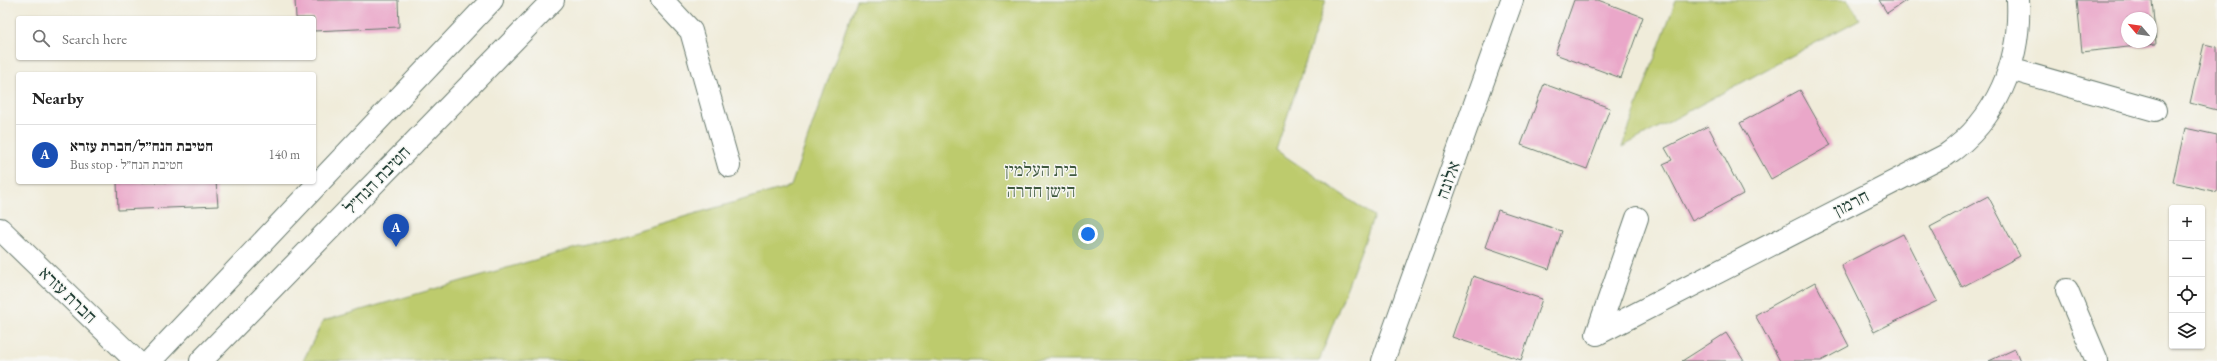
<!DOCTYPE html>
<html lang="en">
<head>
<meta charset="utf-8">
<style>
	body { margin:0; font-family:"EB Garamond","Frank Ruhl Libre",serif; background:#f2f2f2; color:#222 }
	.controls { position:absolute; right:12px; bottom:12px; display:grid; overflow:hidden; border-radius:4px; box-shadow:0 1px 3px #0004 }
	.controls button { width:36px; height:36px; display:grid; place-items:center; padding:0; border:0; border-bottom:1px solid #e0e0e0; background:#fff; color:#222; font:20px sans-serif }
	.compass { position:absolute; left:2121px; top:12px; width:36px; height:36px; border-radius:50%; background:#fff; box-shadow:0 1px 3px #0004; rotate:299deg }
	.you { position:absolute; left:1088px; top:234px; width:14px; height:14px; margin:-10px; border:3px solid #fff; border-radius:50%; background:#1a73e8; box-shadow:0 0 0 6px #1a73e833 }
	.badge { display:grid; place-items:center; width:26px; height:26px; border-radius:50%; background:#c8321e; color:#fff; font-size:13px; font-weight:700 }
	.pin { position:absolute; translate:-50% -33px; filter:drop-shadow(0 1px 2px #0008) }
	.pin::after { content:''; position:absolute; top:21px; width:14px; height:12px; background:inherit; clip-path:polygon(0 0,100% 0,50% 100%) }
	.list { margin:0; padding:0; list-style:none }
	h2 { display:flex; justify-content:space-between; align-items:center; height:52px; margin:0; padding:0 16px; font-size:17px }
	h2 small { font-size:13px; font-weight:400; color:#767676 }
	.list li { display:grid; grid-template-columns:26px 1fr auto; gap:12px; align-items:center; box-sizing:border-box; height:60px; padding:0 16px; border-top:1px solid #e0e0e0 }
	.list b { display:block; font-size:15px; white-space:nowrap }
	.list p { margin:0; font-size:13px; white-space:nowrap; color:#767676 }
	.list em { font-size:13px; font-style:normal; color:#767676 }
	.icon { flex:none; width:22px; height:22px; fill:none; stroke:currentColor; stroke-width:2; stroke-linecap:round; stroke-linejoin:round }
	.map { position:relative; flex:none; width:2217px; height:361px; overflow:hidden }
	.search { position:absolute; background:#fff; box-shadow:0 1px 3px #0004; left:16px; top:16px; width:300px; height:44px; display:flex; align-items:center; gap:10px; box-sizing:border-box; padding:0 14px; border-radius:4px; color:#767676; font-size:15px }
	.panel { position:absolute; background:#fff; box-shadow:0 1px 3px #0004; left:16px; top:72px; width:300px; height:112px; border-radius:4px }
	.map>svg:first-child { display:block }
	.green { fill:#bdcb6d; stroke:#6e8450 }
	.building { fill:#eaa7c9; fill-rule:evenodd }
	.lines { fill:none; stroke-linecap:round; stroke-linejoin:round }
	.minor-casing { stroke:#687a6e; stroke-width:24 }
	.minor { stroke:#fff; stroke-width:22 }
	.labels { text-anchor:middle; stroke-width:3; stroke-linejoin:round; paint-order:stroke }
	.park-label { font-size:18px; fill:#3f593f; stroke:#f6f6f2 }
	.street-label { font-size:18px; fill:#1f3d34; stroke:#f6f6f2 }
</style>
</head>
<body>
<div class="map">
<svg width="2217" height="361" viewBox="0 0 2217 361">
	<rect width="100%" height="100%" fill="#f6f6f2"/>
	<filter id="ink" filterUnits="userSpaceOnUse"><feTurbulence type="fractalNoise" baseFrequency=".025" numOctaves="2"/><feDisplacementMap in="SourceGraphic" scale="8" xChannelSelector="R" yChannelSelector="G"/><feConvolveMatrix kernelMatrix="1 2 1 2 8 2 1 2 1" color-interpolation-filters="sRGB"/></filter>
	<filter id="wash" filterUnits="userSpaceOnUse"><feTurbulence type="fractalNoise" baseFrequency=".012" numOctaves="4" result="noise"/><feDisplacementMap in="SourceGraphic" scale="16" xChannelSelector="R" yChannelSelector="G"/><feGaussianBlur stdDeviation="0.9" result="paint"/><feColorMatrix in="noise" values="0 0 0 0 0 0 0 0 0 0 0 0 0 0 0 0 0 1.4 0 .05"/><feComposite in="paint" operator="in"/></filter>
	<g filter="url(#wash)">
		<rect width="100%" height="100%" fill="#f0ecda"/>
		<path class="green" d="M 856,0 L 1326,0 L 1276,150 L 1374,216 L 1319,361 L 303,361 L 323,321 L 791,186 Z
			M 1676,0 L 1848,0 L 1860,19 L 1622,147 Z"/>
		<g id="blocks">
			<path class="building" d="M 295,0 L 398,0 L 399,27 L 314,31 L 314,18 L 296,18 Z
				M 1574,0 L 1598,0 L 1643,17 L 1621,78 L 1555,54 Z
				M 1879,0 L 1907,0 L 1887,13 Z
				M 2077,0 L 2152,0 L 2156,44 L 2082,52 ZM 2127,18 L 2151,18 L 2151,42 L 2127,42 Z
				M 2204,44 L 2217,47 L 2217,110 L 2190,103 Z
				M 1544,84 L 1610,108 L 1587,169 L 1521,145 Z
				M 1800,90 L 1831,145 L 1771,179 L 1740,123 Z
				M 1708,126 L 1743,194 L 1692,221 L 1663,164 L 1672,160 L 1665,148 Z
				M 2185,128 L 2217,135 L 2217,192 L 2173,182 Z
				M 117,182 L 216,182 L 218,206 L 118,210 Z
				M 1988,196 L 2020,256 L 1962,287 L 1930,227 Z
				M 1498,210 L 1562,231 L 1549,269 L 1485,247 Z
				M 1903,234 L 1937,301 L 1874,332 L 1841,265 Z
				M 1473,276 L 1542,299 L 1521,360 L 1452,337 Z
				M 1815,282 L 1849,346 L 1821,361 L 1780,361 L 1755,315 Z
				M 1726,333 L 1744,361 L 1682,361 Z
				M 2015,349 L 2020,361 L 1989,361 Z"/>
		</g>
	</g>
	<g filter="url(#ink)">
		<use href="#blocks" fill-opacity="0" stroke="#687a6e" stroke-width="1"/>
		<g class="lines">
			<defs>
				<path id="minor" d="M 662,0 L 691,31 L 729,166
					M 2010,69 L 2155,110
					M 0,229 L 136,361
					M 2067,290 L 2097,361
					M 1597,334 L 1946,155 C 1997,120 2021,62 2018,0
					M 1597,334 L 1637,218
					M 150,361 L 492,0
					M 201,361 L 553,0
					M 1383,361 L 1512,0"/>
			</defs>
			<use href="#minor" class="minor-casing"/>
			<use href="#minor" class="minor"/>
		</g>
	</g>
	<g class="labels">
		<g class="park-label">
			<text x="1041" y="176">בית העלמין<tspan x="1041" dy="21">הישן חדרה</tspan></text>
		</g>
		<g class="street-label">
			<text transform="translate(377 180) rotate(-46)" y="6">חטיבת הנח״ל</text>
			<text transform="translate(1448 180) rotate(-70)" y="6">אלונה</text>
			<text transform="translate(1851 203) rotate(-27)" y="6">חרמון</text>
			<text transform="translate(68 295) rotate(44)" y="6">חברת עזרא</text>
		</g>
	</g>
</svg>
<div class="controls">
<button>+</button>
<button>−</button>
<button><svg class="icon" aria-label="locate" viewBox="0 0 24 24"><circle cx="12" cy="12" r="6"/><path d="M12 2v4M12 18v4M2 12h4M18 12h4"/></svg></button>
<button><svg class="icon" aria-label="layers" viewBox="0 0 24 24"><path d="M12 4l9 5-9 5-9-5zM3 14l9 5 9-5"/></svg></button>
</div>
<svg class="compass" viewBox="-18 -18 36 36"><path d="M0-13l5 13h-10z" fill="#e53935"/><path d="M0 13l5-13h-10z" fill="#767676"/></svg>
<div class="you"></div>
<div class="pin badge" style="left:396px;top:247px;background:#1a4fb4">A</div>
<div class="search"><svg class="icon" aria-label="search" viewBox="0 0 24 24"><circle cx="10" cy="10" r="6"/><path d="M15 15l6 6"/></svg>Search here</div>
<section class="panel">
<h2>Nearby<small></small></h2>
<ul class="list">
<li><span class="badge" style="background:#1a4fb4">A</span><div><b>חטיבת הנח״ל/חברת עזרא</b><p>Bus stop · חטיבת הנח״ל</p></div><em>140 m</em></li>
</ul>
</section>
</div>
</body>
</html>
